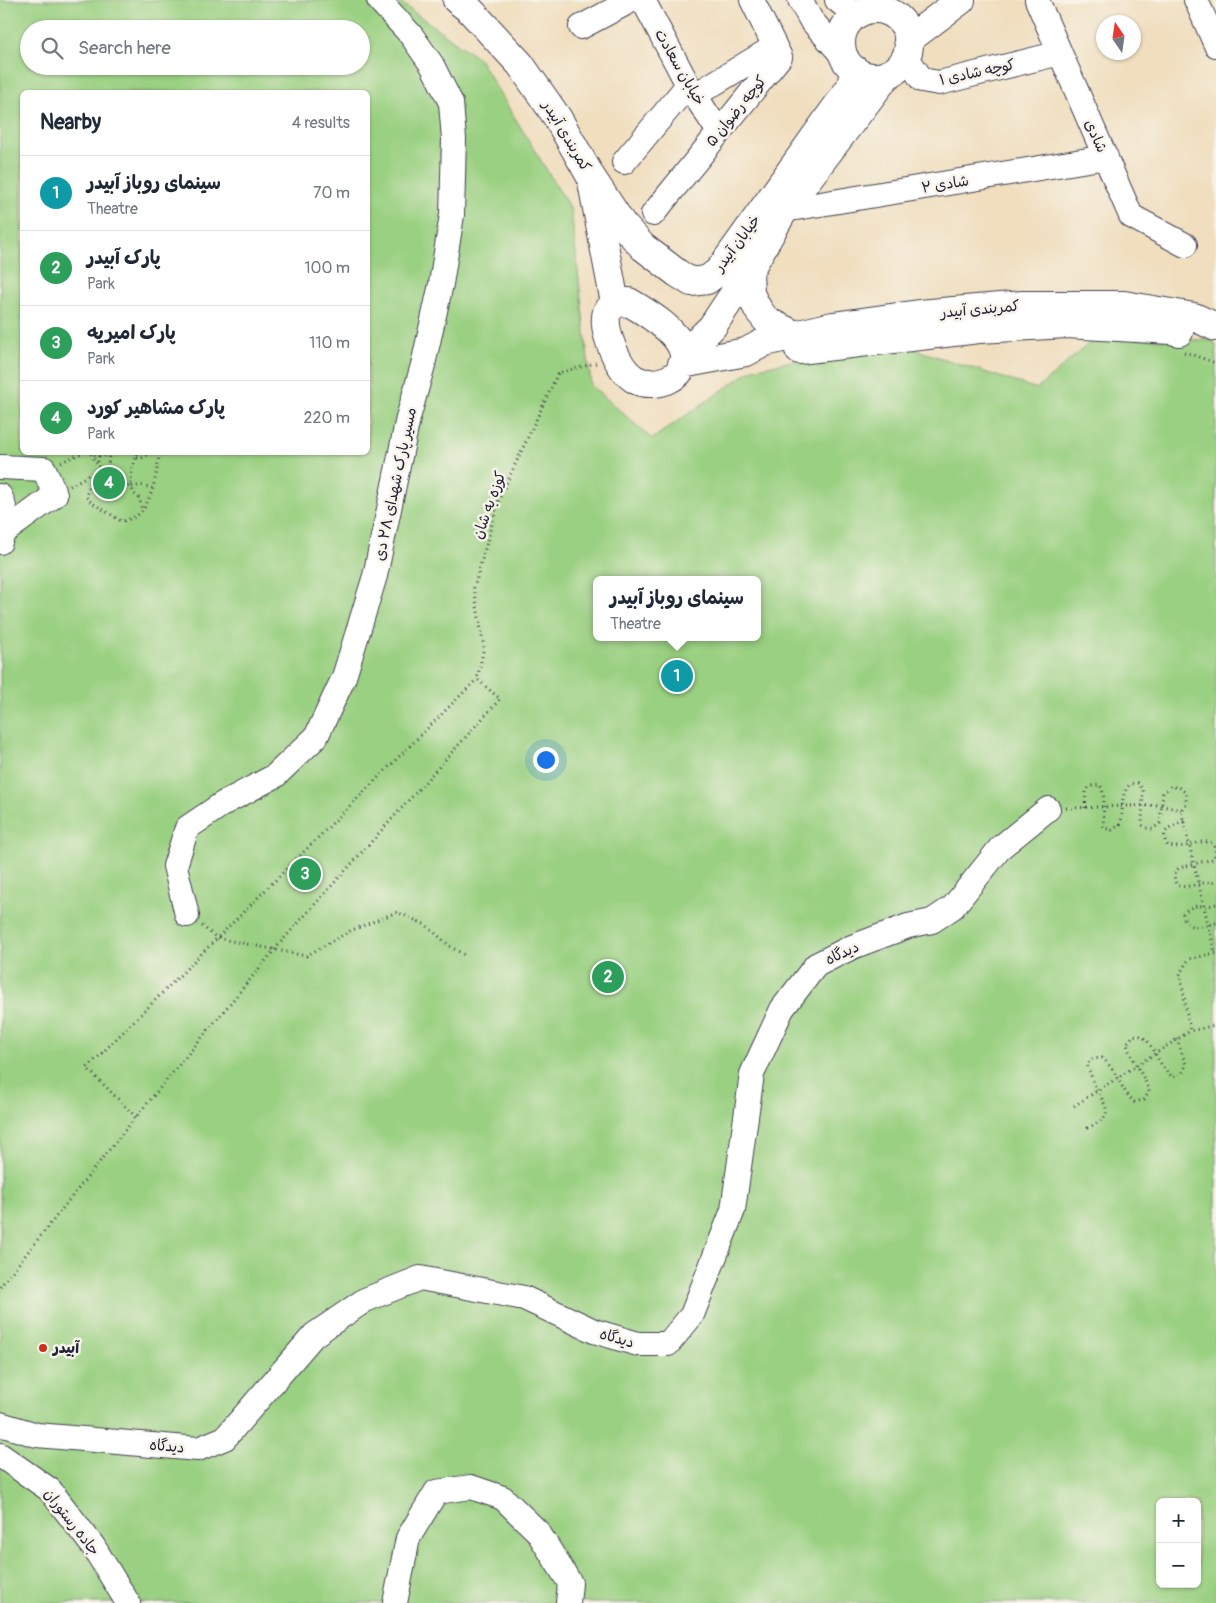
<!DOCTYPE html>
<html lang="en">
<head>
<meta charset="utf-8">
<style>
	body { margin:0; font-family:Pangolin,"Playpen Sans Arabic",sans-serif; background:#f2f2f3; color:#1f2937 }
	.controls { position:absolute; right:15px; bottom:15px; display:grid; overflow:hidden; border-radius:8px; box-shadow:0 1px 4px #0004 }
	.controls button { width:45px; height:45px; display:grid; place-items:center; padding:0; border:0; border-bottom:1px solid #e0e1e3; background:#fff; color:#1f2937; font:25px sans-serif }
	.compass { position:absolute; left:1096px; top:15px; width:45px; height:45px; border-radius:50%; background:#fff; box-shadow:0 1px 4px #0004; rotate:347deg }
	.you { position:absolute; left:545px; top:759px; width:18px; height:18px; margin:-12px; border:4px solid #fff; border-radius:50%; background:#1a73e8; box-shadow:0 0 0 8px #1a73e833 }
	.badge { display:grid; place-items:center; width:32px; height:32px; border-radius:50%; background:#ea580c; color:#fff; font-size:16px; font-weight:700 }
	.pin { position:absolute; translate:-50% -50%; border:2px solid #fff; box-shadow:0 1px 5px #0006 }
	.popup { position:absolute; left:593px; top:576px; width:168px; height:65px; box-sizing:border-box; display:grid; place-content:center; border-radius:8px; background:#fff; filter:drop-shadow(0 1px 4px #0005); font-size:16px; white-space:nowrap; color:#747a83 }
	.popup b { font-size:19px; color:#1f2937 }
	.popup::after { content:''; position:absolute; left:50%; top:100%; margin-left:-10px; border:10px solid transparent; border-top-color:#fff }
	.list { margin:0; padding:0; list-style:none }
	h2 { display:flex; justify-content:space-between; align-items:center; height:65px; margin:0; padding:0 20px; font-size:21px }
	h2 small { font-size:16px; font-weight:400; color:#747a83 }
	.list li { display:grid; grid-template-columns:32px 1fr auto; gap:15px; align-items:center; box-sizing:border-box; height:75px; padding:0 20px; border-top:1px solid #e0e1e3 }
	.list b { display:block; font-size:19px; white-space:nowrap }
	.list p { margin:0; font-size:16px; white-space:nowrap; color:#747a83 }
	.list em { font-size:16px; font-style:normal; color:#747a83 }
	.icon { flex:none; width:28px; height:28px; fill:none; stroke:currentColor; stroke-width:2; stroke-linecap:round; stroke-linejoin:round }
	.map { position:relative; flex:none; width:1216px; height:1603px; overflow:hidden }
	.search { position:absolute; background:#fff; box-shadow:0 1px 4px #0004; left:20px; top:20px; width:350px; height:55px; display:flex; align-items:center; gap:12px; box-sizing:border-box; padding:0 18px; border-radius:28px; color:#747a83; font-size:19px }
	.panel { position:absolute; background:#fff; box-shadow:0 1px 4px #0004; left:20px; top:90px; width:350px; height:365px; border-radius:8px }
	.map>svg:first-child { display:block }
	.green { fill:#9ad081; stroke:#5e795e; fill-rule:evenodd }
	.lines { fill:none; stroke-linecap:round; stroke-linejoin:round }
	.minor-casing { stroke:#413e4f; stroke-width:26 }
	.major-casing { stroke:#413e4f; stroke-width:30 }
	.path { stroke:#413e4f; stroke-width:3; stroke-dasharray:1 4; stroke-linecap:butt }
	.minor { stroke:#fff; stroke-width:24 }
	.major { stroke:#fff; stroke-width:28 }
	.poi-dot { fill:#c8321e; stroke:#f7f3e8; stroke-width:2 }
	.labels { text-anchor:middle; stroke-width:5; stroke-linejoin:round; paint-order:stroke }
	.street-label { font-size:15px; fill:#22223b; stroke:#f7f3e8 }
	.poi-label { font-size:15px; font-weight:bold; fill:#22223b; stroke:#f7f3e8; text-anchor:start }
</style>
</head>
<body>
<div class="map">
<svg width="1216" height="1603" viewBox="0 0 1216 1603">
	<rect width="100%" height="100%" fill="#f7f3e8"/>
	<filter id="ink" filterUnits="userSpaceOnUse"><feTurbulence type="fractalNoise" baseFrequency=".02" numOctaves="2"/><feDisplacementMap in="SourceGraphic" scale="10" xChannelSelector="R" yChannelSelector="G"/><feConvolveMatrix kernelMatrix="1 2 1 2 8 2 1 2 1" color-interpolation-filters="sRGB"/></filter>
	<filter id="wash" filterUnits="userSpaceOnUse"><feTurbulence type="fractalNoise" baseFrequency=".0096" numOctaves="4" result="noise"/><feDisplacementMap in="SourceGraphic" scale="20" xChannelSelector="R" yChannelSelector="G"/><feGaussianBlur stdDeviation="1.12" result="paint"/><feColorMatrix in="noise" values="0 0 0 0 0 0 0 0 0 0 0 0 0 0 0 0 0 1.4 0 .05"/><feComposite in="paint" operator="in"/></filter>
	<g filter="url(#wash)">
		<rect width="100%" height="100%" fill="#f0debe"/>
		<path class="green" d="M 0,0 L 397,0 L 479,59 L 571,210 L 591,385 L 652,439 L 753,369 L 889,341 L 1037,389 L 1095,338 L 1210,340 L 1216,344 L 1216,1603 L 0,1603 ZM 29,29 L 361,29 L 361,66 L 29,66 ZM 22,92 L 368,92 L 368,452 L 22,452 ZM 597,580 L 757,580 L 757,637 L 597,637 ZM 1160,1502 L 1197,1502 L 1197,1584 L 1160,1584 Z"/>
	</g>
	<g filter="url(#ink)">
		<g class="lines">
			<defs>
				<path id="minor" d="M 643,0 L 688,85 L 719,132
					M 800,0 L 811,20 L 844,57
					M 837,0 L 847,8 L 857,13
					M 1037,0 L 1131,216 L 1185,245
					M 1196,0 L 1216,45
					M 581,27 L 632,0
					M 906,56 L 922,80 L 939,83 L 1060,53
					M 695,95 L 774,47
					M 624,162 L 688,85
					M 784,210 L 1106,157
					M 653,214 L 780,57 L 752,0
					M 0,467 L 44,469 L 55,495 L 4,532
					M 0,496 C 8,511 6,526 0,542
					M 187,915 L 175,866 L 187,828 L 224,803 L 275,776 L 316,737 L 344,677 L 375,576 L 408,418 L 423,365 L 441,284 L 452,215 L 454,139 L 451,103 L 432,65 L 411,35 L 379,0
					M 0,1424 L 37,1435 L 198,1449 L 225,1438 L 314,1335 L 365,1300 L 420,1278 L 524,1298 L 594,1331 L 638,1344 L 668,1344 L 692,1315 L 733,1210 L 752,1074 L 782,1009 L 816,965 L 852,947 L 908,926 L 932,921 L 953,907 L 1001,847 L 1048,809
					M 0,1455 L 50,1490 L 93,1546 L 128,1603
					M 395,1603 L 408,1538 L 436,1492 L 471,1487 L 503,1498 L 538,1532 L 570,1583 L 568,1603"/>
				<path id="major" d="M 457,0 L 470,10 L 520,64 L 557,117 L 591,177 L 615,303
					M841 43a34 34 0 1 1 68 0a34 34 0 1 1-68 0Z
					M 908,40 L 961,0
					M 591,177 L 622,224 L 643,247 L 677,273 L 691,282 L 707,280 L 719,271 L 850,88 L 855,70
					M 749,271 L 750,294 L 759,311 L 767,321 L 795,335
					M 629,302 C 646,312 680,332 684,354 C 688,378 654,389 636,380 C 623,373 615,356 610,342 C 607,334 604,320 607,312 C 609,309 613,306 615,303 Z
					M 799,350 L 979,329 L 1066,324 L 1172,330 L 1179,332
					M 684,354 L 712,327 L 749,271 L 784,210 L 888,74
					M 682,364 L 746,352 L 765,342 L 833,326 L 919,314 L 1023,305 L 1124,305 L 1194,317 L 1216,327"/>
			</defs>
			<use href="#minor" class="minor-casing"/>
			<use href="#major" class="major-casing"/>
			<path class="path" d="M 1184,352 L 1216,363
				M 90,452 L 97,456 L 105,456 L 110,453
				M 110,452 C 105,467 111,484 127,487 L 131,485 L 132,468 L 138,452
				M 91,454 L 98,466
				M 99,456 L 98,461 L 99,469 L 90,482 L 86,497 L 91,502 L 121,521 C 127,521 138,516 142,511 C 152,499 159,467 159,452
				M 137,458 L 142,458 L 153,452
				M 61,462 L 84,452
				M 131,485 L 134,494 L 140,499 L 142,511
				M 70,486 L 97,470
				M 132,487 L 141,485 L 152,488
				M 1066,808 L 1159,805 L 1181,810
				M 1085,808 L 1086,791 L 1090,786 L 1100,785 C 1108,800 1101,812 1104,828 L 1112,830 L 1120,825 C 1125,809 1118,798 1130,784 L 1138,783 L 1143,790 L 1142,825 L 1146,828 L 1153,829 L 1160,823 L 1163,793 L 1171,786 L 1180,788 L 1186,793 L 1186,804 L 1181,810 L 1215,953
				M 1184,821 C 1171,826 1158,831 1168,846 C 1175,847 1182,847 1189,845 C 1198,843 1203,840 1213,843 C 1216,849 1216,853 1213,859 L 1179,868 C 1173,873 1174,878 1176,885 C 1190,890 1202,880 1216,883
				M 1216,904 C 1203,909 1194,901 1183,914 C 1186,932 1203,927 1216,923
				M 202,926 L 217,938 L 306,956 L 350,931 L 397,912 L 426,925 L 451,947 L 466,956
				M 1216,953 L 1189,959 L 1180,973 L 1190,1031 L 1216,1025
				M 1074,1106 L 1190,1031
				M 136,1117 L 87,1068 L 477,679
				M 1087,1128 C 1113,1117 1109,1111 1097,1090 C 1093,1082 1090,1073 1087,1064 L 1092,1059 L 1102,1058 C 1117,1070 1120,1089 1134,1102 L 1144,1100 L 1149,1092 C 1145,1074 1130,1061 1127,1043 L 1134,1035 C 1137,1036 1140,1035 1142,1037 C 1153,1042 1158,1067 1173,1077 L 1182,1074 L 1186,1065 L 1177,1039
				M 0,1287 L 121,1135 L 281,942 L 500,699 L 477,679 L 484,648 L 474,588 L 499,499 L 558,373 L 596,363"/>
			<use href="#minor" class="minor"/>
			<use href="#major" class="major"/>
		</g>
	</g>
	<circle class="poi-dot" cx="43" cy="1348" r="5"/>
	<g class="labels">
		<g class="street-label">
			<text transform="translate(680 67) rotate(60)" y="5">خیابان سعادت</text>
			<text transform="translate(977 72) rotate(-12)" y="5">کوچه شادی ۱</text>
			<text transform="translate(736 111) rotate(-51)" y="5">کوچه رضوان ۵</text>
			<text transform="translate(567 136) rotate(59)" y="5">کمربندی آبیدر</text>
			<text transform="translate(1096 136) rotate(66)" y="5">شادی</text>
			<text transform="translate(945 184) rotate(-9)" y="5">شادی ۲</text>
			<text transform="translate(737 243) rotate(-53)" y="5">خیابان آبیدر</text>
			<text transform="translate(980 309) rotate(-5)" y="5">کمربندی آبیدر</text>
			<text transform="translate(395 484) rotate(-78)" y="5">مسیر پارک شهدای ۲۸ دی</text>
			<text transform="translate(489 505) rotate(-70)" y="5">کوزه به شان</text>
			<text transform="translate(842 953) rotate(-25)" y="5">دیدگاه</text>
			<text transform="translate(617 1338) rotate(16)" y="5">دیدگاه</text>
			<text transform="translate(167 1446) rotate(5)" y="5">دیدگاه</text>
			<text transform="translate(72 1522) rotate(52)" y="5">جاده رستوران</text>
		</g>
		<g class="poi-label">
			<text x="53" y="1353">آبیدر</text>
		</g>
	</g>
</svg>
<div class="controls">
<button>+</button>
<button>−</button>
</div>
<svg class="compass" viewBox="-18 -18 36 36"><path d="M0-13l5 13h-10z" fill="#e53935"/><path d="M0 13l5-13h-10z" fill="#747a83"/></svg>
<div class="you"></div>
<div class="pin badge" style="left:677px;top:676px;background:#0f9aa8">1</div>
<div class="popup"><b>سینمای روباز آبیدر</b>Theatre</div>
<div class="pin badge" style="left:608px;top:977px;background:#2e9e5b">2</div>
<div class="pin badge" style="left:305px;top:874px;background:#2e9e5b">3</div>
<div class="pin badge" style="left:109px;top:483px;background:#2e9e5b">4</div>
<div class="search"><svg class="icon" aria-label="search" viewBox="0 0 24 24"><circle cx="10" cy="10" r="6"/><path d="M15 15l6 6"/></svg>Search here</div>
<section class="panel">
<h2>Nearby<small>4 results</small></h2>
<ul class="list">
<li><span class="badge" style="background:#0f9aa8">1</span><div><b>سینمای روباز آبیدر</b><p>Theatre</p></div><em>70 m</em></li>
<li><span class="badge" style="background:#2e9e5b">2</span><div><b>پارک آبیدر</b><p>Park</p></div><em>100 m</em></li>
<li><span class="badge" style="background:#2e9e5b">3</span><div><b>پارک امیریه</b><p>Park</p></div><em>110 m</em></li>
<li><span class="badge" style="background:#2e9e5b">4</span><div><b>پارک مشاهیر کورد</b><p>Park</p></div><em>220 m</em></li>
</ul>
</section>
</div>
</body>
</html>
